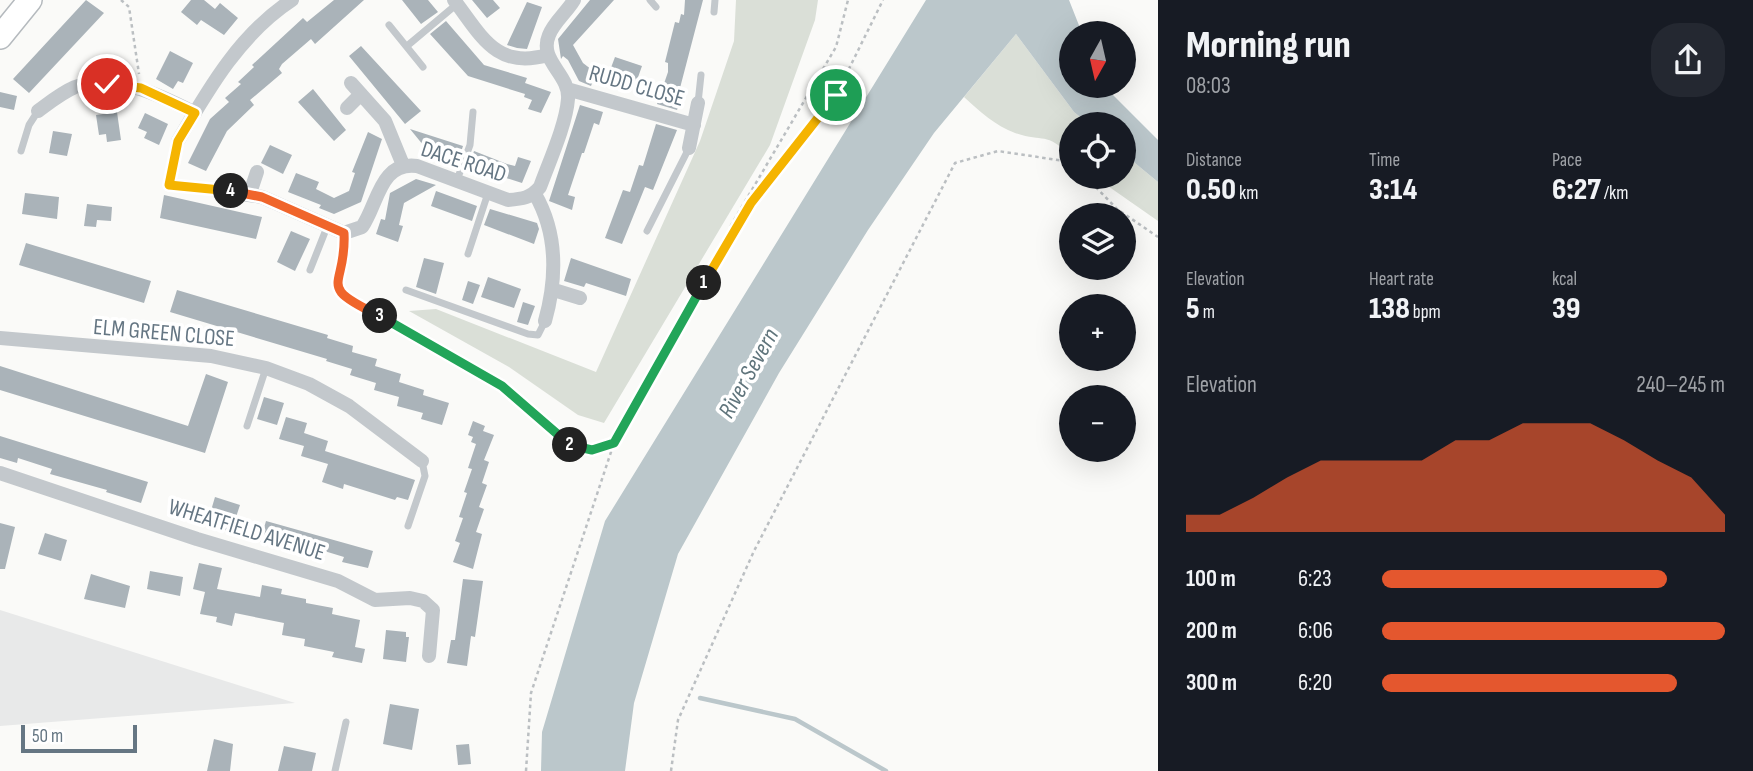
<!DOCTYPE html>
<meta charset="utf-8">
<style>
:root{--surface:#171b24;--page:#242831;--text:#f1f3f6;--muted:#9ea1a6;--accent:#e4572e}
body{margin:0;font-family:"Sofia Sans Condensed",sans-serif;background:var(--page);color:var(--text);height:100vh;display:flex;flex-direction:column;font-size:26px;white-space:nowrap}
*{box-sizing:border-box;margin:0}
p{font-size:23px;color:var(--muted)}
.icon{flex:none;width:38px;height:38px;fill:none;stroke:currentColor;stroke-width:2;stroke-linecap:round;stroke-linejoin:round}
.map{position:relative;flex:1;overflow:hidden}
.panel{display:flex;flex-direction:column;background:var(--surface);width:595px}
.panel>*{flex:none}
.needle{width:46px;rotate:188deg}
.controls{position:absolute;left:1059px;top:21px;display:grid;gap:14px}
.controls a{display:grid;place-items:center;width:77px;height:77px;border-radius:50%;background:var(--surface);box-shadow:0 7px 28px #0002;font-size:35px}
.scale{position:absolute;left:21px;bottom:18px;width:116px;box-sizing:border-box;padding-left:7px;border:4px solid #657683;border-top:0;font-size:19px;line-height:24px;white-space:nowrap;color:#657683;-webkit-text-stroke:5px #fff;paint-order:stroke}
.pin{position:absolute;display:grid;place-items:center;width:60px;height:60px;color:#fff;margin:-30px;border:4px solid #fff;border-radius:50%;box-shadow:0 2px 7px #0007}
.km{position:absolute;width:35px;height:35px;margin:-18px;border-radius:50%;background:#222;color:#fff;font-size:19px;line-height:35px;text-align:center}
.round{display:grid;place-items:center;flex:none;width:74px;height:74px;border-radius:28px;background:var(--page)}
.headline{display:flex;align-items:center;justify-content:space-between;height:119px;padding:0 28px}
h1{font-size:38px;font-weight:800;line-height:52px}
.stats{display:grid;grid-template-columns:repeat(3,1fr);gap:10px;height:119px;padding:7px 28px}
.stats div{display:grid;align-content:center}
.stats b{font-size:30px;font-weight:800}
.stats small{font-size:19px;font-weight:400}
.stats p{font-size:19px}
.chart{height:196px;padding:14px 28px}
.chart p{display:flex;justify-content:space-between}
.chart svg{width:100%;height:126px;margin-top:7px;fill:var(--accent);opacity:.7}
ul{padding:0 28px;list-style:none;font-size:23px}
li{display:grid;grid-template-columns:112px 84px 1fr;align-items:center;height:52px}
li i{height:18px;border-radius:9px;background:var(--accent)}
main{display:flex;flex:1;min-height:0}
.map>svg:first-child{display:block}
.built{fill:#e8e9e9}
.green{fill:#dadfd7}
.water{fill:#bbc7cb}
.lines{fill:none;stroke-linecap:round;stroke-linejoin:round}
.stream{stroke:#bbc7cb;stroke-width:4.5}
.building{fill:#aab3b9}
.primary-casing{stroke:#b5babe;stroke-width:26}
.path{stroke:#bbbfc2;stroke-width:2.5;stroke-dasharray:3.5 3.5;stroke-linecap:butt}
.lane{stroke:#c3c8cc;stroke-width:7}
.street{stroke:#c3c8cc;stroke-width:14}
.primary{stroke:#fff;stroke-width:23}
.split-1-casing{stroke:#fff;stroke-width:14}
.split-2-casing{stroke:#fff;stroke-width:14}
.split-3-casing{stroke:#fff;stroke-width:14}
.split-4-casing{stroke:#fff;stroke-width:14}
.split-5-casing{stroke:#fff;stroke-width:14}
.split-1{stroke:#f5b400;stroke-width:9}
.split-2{stroke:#22a559;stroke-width:9}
.split-3{stroke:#22a559;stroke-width:9}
.split-4{stroke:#f0652b;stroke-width:9}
.split-5{stroke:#f5b400;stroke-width:9}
.labels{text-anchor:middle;stroke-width:7;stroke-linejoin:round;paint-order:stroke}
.street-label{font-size:23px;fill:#657683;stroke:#fff}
.water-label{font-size:24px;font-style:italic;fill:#60757c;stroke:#fff}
</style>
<main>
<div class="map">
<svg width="1158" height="771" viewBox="0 0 1158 771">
<rect width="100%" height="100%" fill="#fafaf8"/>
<path class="built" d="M0,610l295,93 -295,23z"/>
<path class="green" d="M736,0h82l-3,20 -45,125 -166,278 -26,-8 -69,-48 -100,-56 27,-2 160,63 104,-231 34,-100z
M1016,34l58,78 15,12h-18v32c-26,-25 -27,-13 -56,-23 -19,-7 -36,-22 -51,-36z
M1124,154l34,28v39l-63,-44h29z"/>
<path class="water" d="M926,0h143l13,33h-11v53h33l54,54v42l-34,-28v-30h-35l-15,-12 -58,-78 -82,99 -66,97 -89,143 -101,181 -44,149 -9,68h-84l1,-39 63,-211z"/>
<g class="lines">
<path class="stream" d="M700,698l95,21 91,52"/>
</g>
<path class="building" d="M86,0l18,13 -75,80 -16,-14z
M191,0h13l11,9 5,-6 18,15 -14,17 -23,-15 -4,5 -16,-13z
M334,0h30l-49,44 -4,-5 -29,25 -3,5 3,4 -32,27 4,5 -27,26 -21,40 -18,-8 22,-44 19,-17 -4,-4 16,-14 -3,-2 16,-15 -2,-2 51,-47 4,4z
M402,0h26l10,12 -17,12z
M472,0h21l7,8 -13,10z
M590,0h24l-41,45 10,18 13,10 -5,13 -12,-5 -11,-21 -5,-4 -2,3 -3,-20z
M685,0h18l-23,88 5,2 -8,20 -20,-6 11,-32v-9l-3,-1 10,-40 4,1 2,-9 3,1z
M527,2l15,5 -15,42 -10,-1 -10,-3z
M446,21l38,44 43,13 -2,5 26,9 -10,21 -13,-4 4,-9 -8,-3 1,-3 -57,-18 -38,-42z
M361,46l60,65 -16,13 -56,-68z
M170,51l23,12 -10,20 -5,-2 -5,8 -17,-10z
M615,57l27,9 -6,17 -27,-10z
M313,89l33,41 -12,11 -36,-39z
M0,92l17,4 -3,14 -14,-3z
M580,105l23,7 -4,13 -5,-2 -10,30h-2l-14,42 7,2 -3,13 -23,-9z
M117,112l4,28 -14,2 -1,-8 -7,1 -3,-20z
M145,113l23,11 -9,21 -15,-7 3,-6 -9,-4z
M656,124l21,6 -24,60 -8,-3 -23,57 -17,-6 18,-48 7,2 9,-27 4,1z
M410,129l53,17 -5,15 -30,-10z
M53,131l19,3 -5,22 -18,-3z
M368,132l14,7 -21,63 -27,12 -15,-6 2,-3 -33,-13 8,-19 23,9 -3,7 18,9 15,-7 6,-18 -3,-1z
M270,145l22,10 -9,19 -22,-11z
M474,151l33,13 8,2 3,-9 13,4 -9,22 -53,-17z
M416,179l20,6 -32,18 -5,22 4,1 -5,16 -22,-8 5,-15 4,1 5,-27z
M436,191l41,15 -5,15 -41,-15z
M25,193l34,4 -2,22 -35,-5z
M164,195l98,22 -6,22 -96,-21z
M87,204l25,3 -1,14 -14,-1 -1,7 -12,-1z
M490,209l47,14 2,6 -5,15 -50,-19z
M291,231l19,8 -15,32 -18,-9z
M26,243l125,38 -7,22 -125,-38z
M424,258l20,5 -8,31 -20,-7z
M571,258l60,21 -5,17 -40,-13 -2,4 -20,-6z
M488,277l33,12 -7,19 -33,-11z
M468,281l12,4 -7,19 -11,-4z
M177,290l151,45 -1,3 26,8 -1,6 25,7 -2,7 26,8 -2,8 25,8 -1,5 26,8 -7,22 -21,-6 2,-6 -26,-7 2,-9 -25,-7 2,-7 -26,-8 2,-6 -26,-8 1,-2 -157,-47z
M523,302l12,4 -7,19 -11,-3z
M0,366l188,60 18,-52 22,8 -23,71 -205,-63z
M264,397l20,6 -7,22 -20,-6z
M286,417l21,6 -3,10 24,8 -3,10 90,29 -7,20 -11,-3 -2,3 -51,-16 -1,5 -21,-7 6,-18 -27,-8 3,-10 -25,-7z
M473,421l12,5 -2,5 11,4 -10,25 5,2 -7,21 5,2 -8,22 5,2 -8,23 6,2 -9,35 -20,-7 7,-19 -5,-2 8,-23 -4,-1 8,-24 -3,-1 8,-23 -4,-1 8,-24 -5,-2 2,-5 -5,-2z
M0,436l148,46 -7,21 -35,-11 1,-2 -57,-16 2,-5 -34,-11 -1,5 -17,-5z
M215,497l25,8 -9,27 -24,-8z
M266,521l107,30 -5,17 -26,-6 2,-5 -23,-7 -3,9 -58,-17z
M0,523l15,4 -10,42h-5z
M45,533l22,7 -6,21 -23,-7z
M199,563l23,5 -5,21 43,8 2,-12 20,4 -1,5 25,5v4l27,5 -1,6 28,6 -5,27 10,2 -3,14 -30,-6 2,-5 -30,-6 1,-7 -23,-4 2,-12 -49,-10 -3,13 -16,-4 1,-5 -17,-3 5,-22 -12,-3z
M150,571l33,6 -3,19 -33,-7z
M91,574l39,12 -5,22 -41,-9z
M463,579l20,2 -8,56 -4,-1 -4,30 -20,-3 4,-23h4z
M386,630l20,2v5h3l-3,25 -23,-3z
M390,704l29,5 -7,41 -29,-6z
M214,739l19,5 -3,27h-23z
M469,744l2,20 -13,1 -2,-20z
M284,746l32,7 -4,18h-34z"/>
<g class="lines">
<defs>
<path id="primary" d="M0,37l30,-37"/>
</defs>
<use href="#primary" class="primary-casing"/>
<path class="path" d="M121,0l8,7 10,67
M171,176l4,-21
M1086,177l31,32 41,28
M724,246l6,-19 106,-180 12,-47
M345,248l-10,33 3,10 8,8 56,27 100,60 62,57 27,7 23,-7
M526,771l5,-78 83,-250 20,-40 117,-200 85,-108 47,-95
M671,771l7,-51 76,-169 201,-388 43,-12 73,11"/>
<path class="lane" d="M650,0l6,7
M714,12l1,-12
M389,25l34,42
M407,46l50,-42
M698,103l3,-28
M21,151l8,-26 9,-14
M457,180l13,-35 3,-33
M169,185l47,5
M647,231l42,-83
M468,254l20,-61
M310,270l17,-43
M406,290l122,44 10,1 7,-14
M247,426l19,-58
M408,526l17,-50 -3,-15
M335,771l11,-49"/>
<path class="street" d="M454,0c27,35 42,70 93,55
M351,83l34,38 18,44
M567,89l127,36
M347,108l14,-14
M38,111c11,-8 23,-18 37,-24 40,-14 85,8 120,26
M178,141c31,-53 62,-107 114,-141
M689,148l9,-45
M216,190l46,7 82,36 18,-6c16,-23 18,-66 55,-61l91,34c14,-1 23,-2 32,-13 9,-25 26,-62 28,-88 2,-25 -30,-38 -19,-64 5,-13 18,-23 25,-35
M250,193l7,-21
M535,194c23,40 22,84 10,127
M554,290l26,8
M0,338l211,18 55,12 43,16 40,22 73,55
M0,473l197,66 141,42 37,19 35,-2 13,3 10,9 -4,46"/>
<use href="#primary" class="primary"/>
</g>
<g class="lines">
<defs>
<path id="split-1" d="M704,283l47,-80 85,-108"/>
<path id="split-2" d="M570,445l22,5 22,-7 90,-160"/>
<path id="split-3" d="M380,316l122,70 68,59"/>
<path id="split-4" d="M231,191l31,6 82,36c3,56 -31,51 36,83"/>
<path id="split-5" d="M107,84l34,4 54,25 -17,28 -9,44 62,6"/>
</defs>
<use href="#split-1" class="split-1-casing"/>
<use href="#split-2" class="split-2-casing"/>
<use href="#split-3" class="split-3-casing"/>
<use href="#split-4" class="split-4-casing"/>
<use href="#split-5" class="split-5-casing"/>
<use href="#split-1" class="split-1"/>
<use href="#split-2" class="split-2"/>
<use href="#split-3" class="split-3"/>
<use href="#split-4" class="split-4"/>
<use href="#split-5" class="split-5"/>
</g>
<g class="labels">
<g class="street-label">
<text transform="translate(637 85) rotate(16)" y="8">RUDD CLOSE</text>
<text transform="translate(464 161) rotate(18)" y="8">DACE ROAD</text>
<text transform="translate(164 332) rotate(5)" y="8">ELM GREEN CLOSE</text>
<text transform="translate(247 529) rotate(17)" y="8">WHEATFIELD AVENUE</text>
</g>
<g class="water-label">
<text transform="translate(748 373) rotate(-61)" y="8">River Severn</text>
</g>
</g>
</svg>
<div class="controls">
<a><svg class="needle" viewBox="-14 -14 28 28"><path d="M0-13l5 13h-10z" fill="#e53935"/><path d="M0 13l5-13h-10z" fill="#9ea1a6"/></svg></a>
<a><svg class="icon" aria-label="locate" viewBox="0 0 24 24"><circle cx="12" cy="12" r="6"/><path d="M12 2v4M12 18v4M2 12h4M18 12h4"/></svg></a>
<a><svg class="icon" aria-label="layers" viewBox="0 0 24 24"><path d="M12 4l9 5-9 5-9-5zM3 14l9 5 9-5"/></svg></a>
<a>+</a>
<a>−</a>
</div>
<div class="scale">50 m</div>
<div class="pin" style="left:836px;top:95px;background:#1e9e55"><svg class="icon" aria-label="arrive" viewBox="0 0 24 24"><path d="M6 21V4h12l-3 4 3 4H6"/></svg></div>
<div class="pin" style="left:107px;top:84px;background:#d93025"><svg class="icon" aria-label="check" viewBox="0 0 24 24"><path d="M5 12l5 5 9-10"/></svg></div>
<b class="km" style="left:704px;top:283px">1</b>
<b class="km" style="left:570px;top:445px">2</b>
<b class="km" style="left:380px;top:316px">3</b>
<b class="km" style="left:231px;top:191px">4</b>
</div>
<section class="panel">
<div class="headline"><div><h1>Morning run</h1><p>08:03</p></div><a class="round"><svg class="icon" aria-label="share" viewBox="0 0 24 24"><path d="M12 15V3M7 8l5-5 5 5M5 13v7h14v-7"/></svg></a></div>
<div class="stats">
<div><p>Distance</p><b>0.50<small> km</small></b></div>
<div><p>Time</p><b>3:14</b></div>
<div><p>Pace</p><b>6:27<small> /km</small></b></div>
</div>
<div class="stats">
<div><p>Elevation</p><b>5<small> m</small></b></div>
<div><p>Heart rate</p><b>138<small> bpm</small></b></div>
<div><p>kcal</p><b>39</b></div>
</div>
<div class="chart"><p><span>Elevation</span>240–245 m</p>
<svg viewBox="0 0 160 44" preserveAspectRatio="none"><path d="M0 44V38L10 38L20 32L30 25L40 19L50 19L60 19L70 19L80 12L90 12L100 6L110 6L120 6L130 12L140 19L150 25L160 38V44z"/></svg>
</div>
<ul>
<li><b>100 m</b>6:23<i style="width:83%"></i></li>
<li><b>200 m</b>6:06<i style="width:100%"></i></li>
<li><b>300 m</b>6:20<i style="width:86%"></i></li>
</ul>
</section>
</main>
